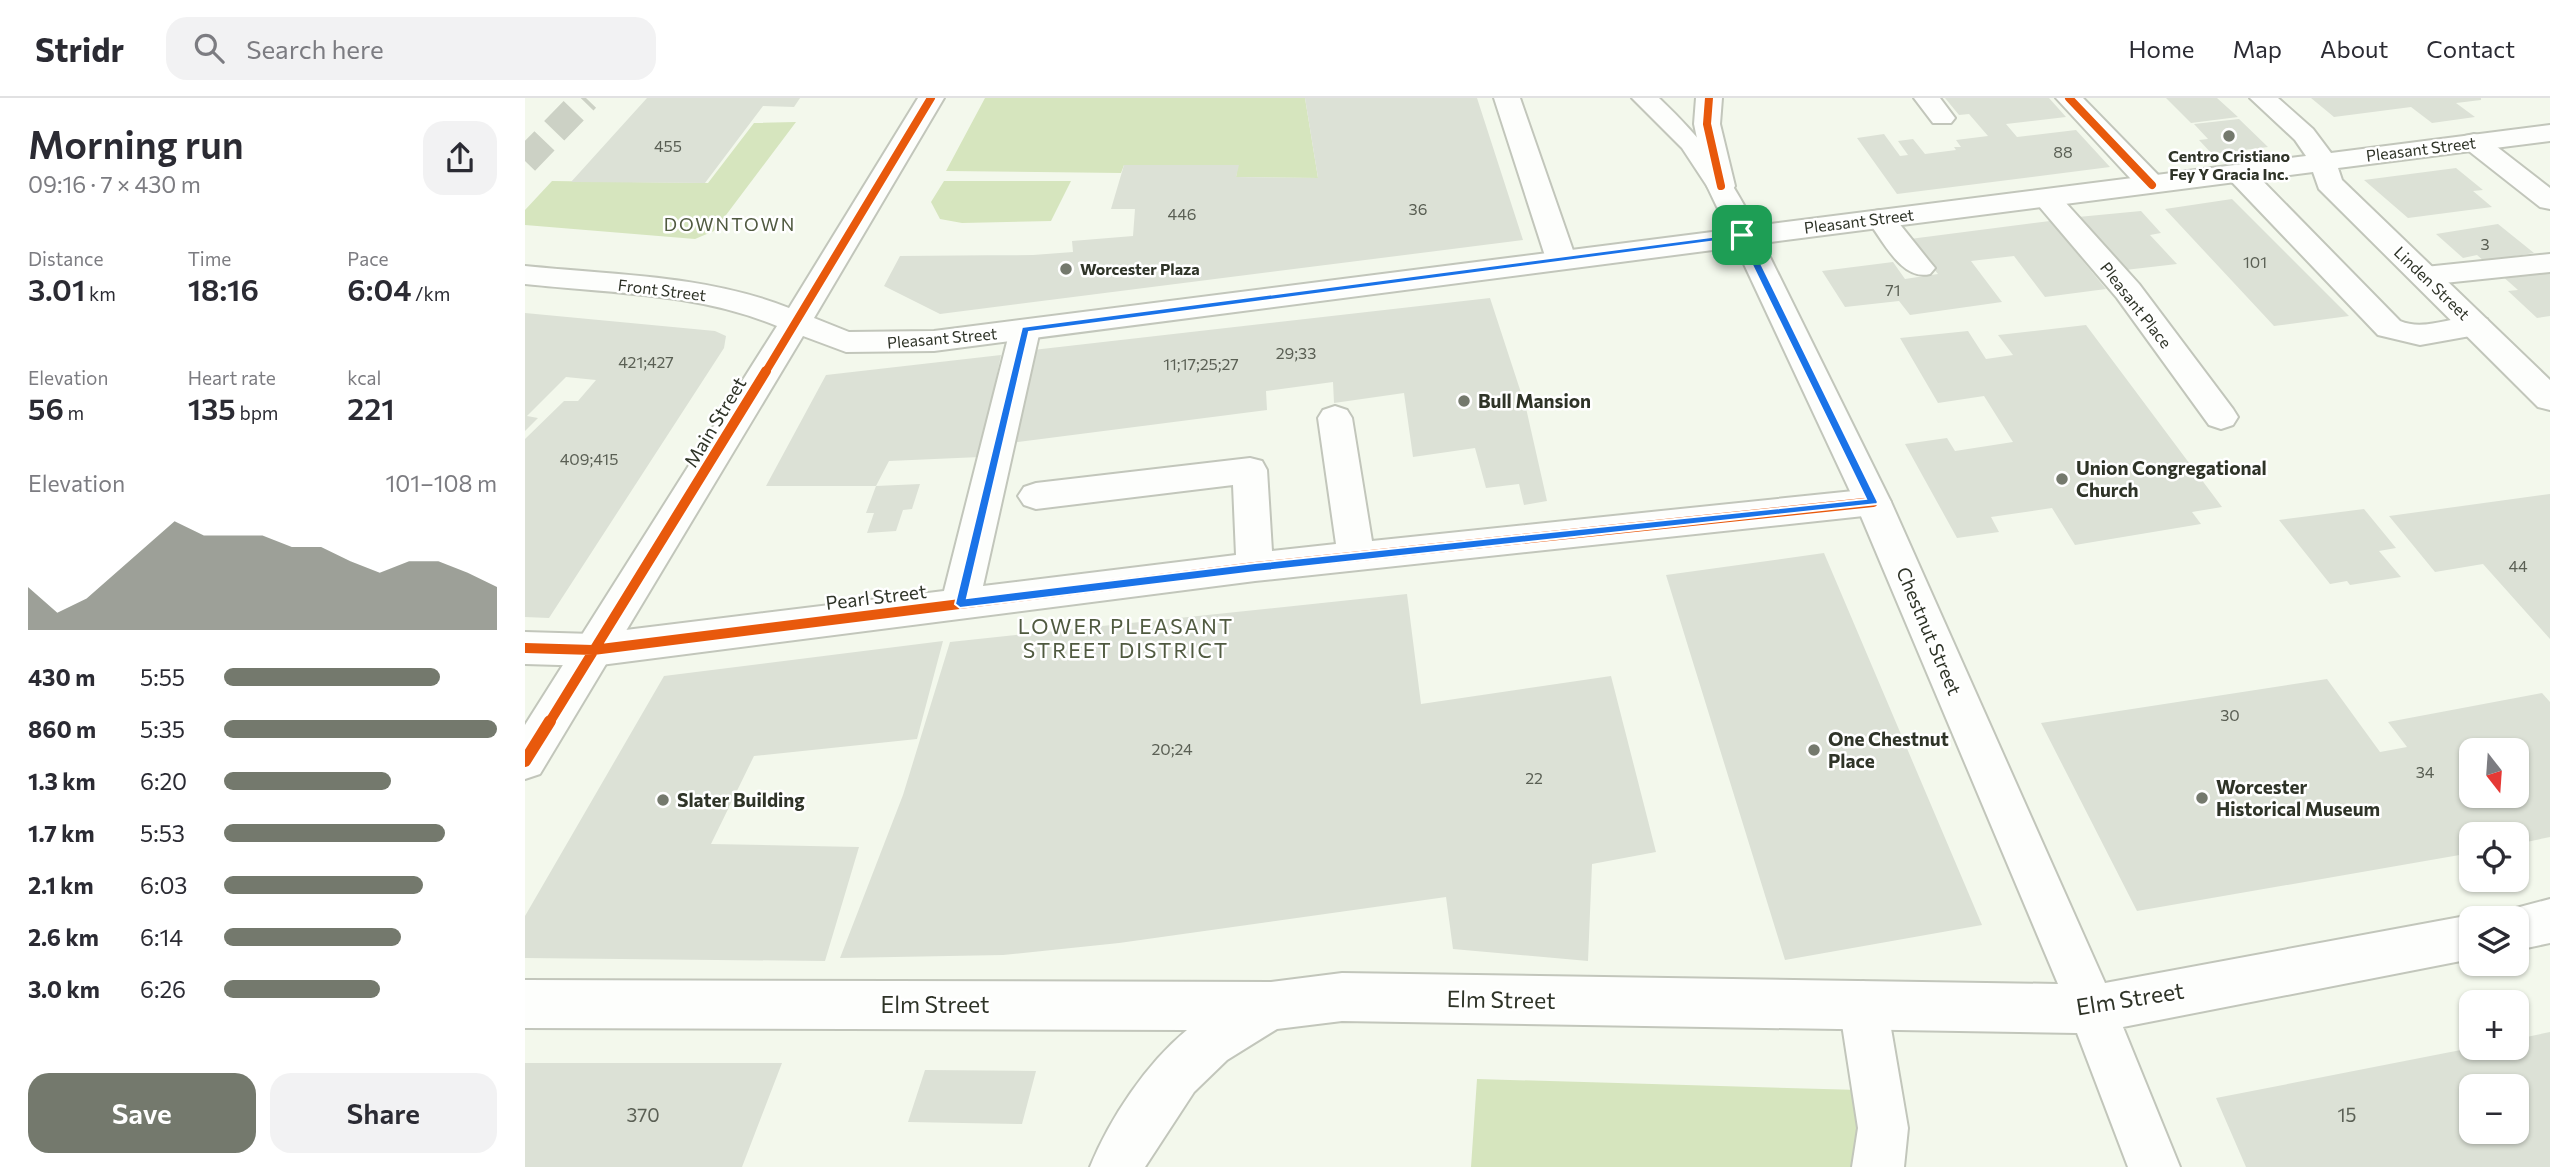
<!DOCTYPE html>
<meta charset="utf-8">
<style>
:root{--surface:#fff;--page:#f2f2f3;--text:#2b2b33;--muted:#7c7c81;--line:#e1e1e2;--accent:#74796d}
body{margin:0;font-family:Commissioner,sans-serif;background:var(--page);color:var(--text);height:100vh;display:flex;flex-direction:column;font-size:26px;white-space:nowrap}
*{box-sizing:border-box;margin:0}
p{font-size:23px;color:var(--muted)}
.icon{flex:none;width:38px;height:38px;fill:none;stroke:currentColor;stroke-width:2;stroke-linecap:round;stroke-linejoin:round}
.map{position:relative;flex:1;overflow:hidden}
.panel{display:flex;flex-direction:column;background:var(--surface);width:525px}
.panel>*{flex:none}
.needle{width:46px;rotate:163deg}
.controls{position:absolute;left:1934px;top:640px;display:grid;gap:14px}
.controls a{display:grid;place-items:center;width:70px;height:70px;border-radius:14px;background:var(--surface);box-shadow:0 2px 5px #0004;font-size:35px}
.pin{position:absolute;display:grid;place-items:center;width:60px;height:60px;color:#fff;margin:-30px;border-radius:14px;box-shadow:0 4px 10px #0006}
.round{display:grid;place-items:center;flex:none;width:74px;height:74px;border-radius:21px;background:var(--page)}
.headline{display:flex;align-items:center;justify-content:space-between;height:119px;padding:0 28px}
h1{font-size:38px;font-weight:600;line-height:52px}
.metrics{display:grid;grid-template-columns:repeat(3,1fr);gap:10px;height:119px;padding:7px 28px}
.metrics div{display:grid;align-content:center}
.metrics b{font-size:30px;font-weight:600}
.metrics small{font-size:19px;font-weight:400}
.metrics p{font-size:19px}
.chart{height:196px;padding:14px 28px}
.chart p{display:flex;justify-content:space-between}
.chart svg{width:100%;height:126px;margin-top:7px;fill:var(--accent);opacity:.7}
.primary-button{display:flex;gap:14px;margin-top:auto;padding:14px 28px}
.primary-button a{flex:1;height:80px;border-radius:21px;background:var(--accent);color:#fff;font-size:28px;font-weight:600;line-height:80px;text-align:center}
.primary-button a+a{background:var(--page);color:var(--text)}
ul{padding:0 28px;list-style:none;font-size:23px}
li{display:grid;grid-template-columns:112px 84px 1fr;align-items:center;height:52px}
li i{height:18px;border-radius:9px;background:var(--accent)}
header{display:flex;align-items:center;gap:42px;box-sizing:border-box;height:98px;padding:0 35px;background:var(--surface);border-bottom:2px solid var(--line)}
header strong{font-size:33px}
nav{display:flex;gap:38px;margin-inline-start:auto;font-size:24px}
.search{width:490px;height:63px;background:var(--page);display:flex;align-items:center;gap:18px;box-sizing:border-box;padding:0 24px;border-radius:21px;color:var(--muted);font-size:26px}
main{display:flex;flex:1;min-height:0}
.map>svg:first-child{display:block}
.green{fill:#d6e5be}
.building{fill:#dce1d6;fill-rule:evenodd}
.lines{fill:none;stroke-linecap:round;stroke-linejoin:round}
.minor-tunnel{stroke:#ccd1c5;stroke-width:28;stroke-dasharray:28 14;stroke-linecap:butt}
.minor-casing{stroke:#c2c6bb;stroke-width:4}
.major-casing{stroke:#c2c6bb;stroke-width:4}
.minor{fill:#fdfefc;fill-rule:evenodd}
.major{fill:#fdfefc;fill-rule:evenodd}
.cycleway-far2-casing{stroke:#fff;stroke-width:11}
.cycleway-far1-casing{stroke:#fff;stroke-width:14}
.cycleway-casing{stroke:#fff;stroke-width:17}
.cycleway-far2{stroke:#e8590c;stroke-width:8}
.cycleway-far1{stroke:#e8590c;stroke-width:10}
.cycleway{stroke:#e8590c;stroke-width:12}
.route{fill:#1a73e8;stroke:#fff;stroke-width:2;fill-rule:evenodd}
.poi-dot{fill:#74796d;stroke:#fff;stroke-width:2.5}
.labels{text-anchor:middle;stroke-width:5;stroke-linejoin:round;paint-order:stroke}
.number-label{font-size:16px;fill:#5a5f54}
.far-street-label{font-size:16px;fill:#2f3428;stroke:#fff}
.far-poi-label{font-size:16px;font-weight:bold;fill:#2f3428;stroke:#fff}
.far-neighbourhood-label{font-size:18px;letter-spacing:2px;fill:#505a40;stroke:#fff}
.poi-label{font-size:19px;font-weight:bold;fill:#2f3428;stroke:#fff;text-anchor:start}
.street-label{font-size:19px;fill:#2f3428;stroke:#fff}
.near-number-label{font-size:19px;fill:#5a5f54}
.neighbourhood-label{font-size:21px;letter-spacing:2px;fill:#505a40;stroke:#fff}
.near-street-label{font-size:23px;fill:#2f3428;stroke:#fff}
</style>
<header>
<strong>Stridr</strong>
<div class="search"><svg class="icon" aria-label="search" viewBox="0 0 24 24"><circle cx="10" cy="10" r="6"/><path d="M15 15l6 6"/></svg>Search here</div>
<nav><a>Home</a><a>Map</a><a>About</a><a>Contact</a></nav>
</header>
<main>
<section class="panel">
<div class="headline"><div><h1>Morning run</h1><p>09:16 · 7 × 430 m</p></div><a class="round"><svg class="icon" aria-label="share" viewBox="0 0 24 24"><path d="M12 15V3M7 8l5-5 5 5M5 13v7h14v-7"/></svg></a></div>
<div class="metrics">
<div><p>Distance</p><b>3.01<small> km</small></b></div>
<div><p>Time</p><b>18:16</b></div>
<div><p>Pace</p><b>6:04<small> /km</small></b></div>
</div>
<div class="metrics">
<div><p>Elevation</p><b>56<small> m</small></b></div>
<div><p>Heart rate</p><b>135<small> bpm</small></b></div>
<div><p>kcal</p><b>221</b></div>
</div>
<div class="chart"><p><span>Elevation</span>101–108 m</p>
<svg viewBox="0 0 160 44" preserveAspectRatio="none"><path d="M0 44V29L10 38L20 33L30 24L40 15L50 6L60 11L70 11L80 11L90 15L100 15L110 20L120 24L130 20L140 20L150 24L160 29V44z"/></svg>
</div>
<ul>
<li><b>430 m</b>5:55<i style="width:79%"></i></li>
<li><b>860 m</b>5:35<i style="width:100%"></i></li>
<li><b>1.3 km</b>6:20<i style="width:61%"></i></li>
<li><b>1.7 km</b>5:53<i style="width:81%"></i></li>
<li><b>2.1 km</b>6:03<i style="width:73%"></i></li>
<li><b>2.6 km</b>6:14<i style="width:65%"></i></li>
<li><b>3.0 km</b>6:26<i style="width:57%"></i></li>
</ul>
<div class="primary-button"><a>Save</a><a>Share</a></div>
</section>
<div class="map">
<svg width="2025" height="1069" viewBox="0 0 2025 1069">
<rect width="100%" height="100%" fill="#f3f8ec"/>
<path class="green" d="M460,0h320l13,80 -82,-1 2,-12h-114l-3,8 -175,-2z
M271,24l-82,109 -19,8 -170,-14v-15l27,-29 156,2 46,-60z
M419,83h127l-20,40 -89,2 -22,-4 -9,-17z
M952,981l383,11 12,77h-401z"/>
<path class="building" d="M122,0h153l-6,9 -31,-1 -58,77 -134,-1z
M780,0h172l46,142 -583,74 -56,-28 16,-30 133,-1 40,-3 -1,-11 61,-5 2,-27h-24l13,-44h115l-3,12 82,1z
M1420,0h104l17,19 -60,7 11,13 59,-7 34,37 -213,27 -40,-56 27,-4 16,22 8,-1 -10,-14 15,-2 12,15 31,-4 -2,-3h7l-5,-7 32,-4 -19,-22 -10,1z
M1641,0h51l21,19 -47,6z
M1786,0h170v2l-25,3 19,14 -43,6 -21,-16 -77,10z
M1714,21l29,28 -56,7 -13,-14 9,-1 -14,-15z
M1931,70l27,22 -10,1 19,16 -84,11 -44,-38z
M1707,101l117,117 -75,10 -109,-117z
M1616,113l20,22 -11,2 27,29 -52,6 -47,-53z
M1525,123l56,68 -61,8 -31,-41 -43,5 31,41 -92,13 -11,-14 -54,6 -23,-36 71,-9 12,17 33,-5 -28,-35z
M1973,126l36,29 -50,8 -7,-6 -14,3 -27,-24z
M2025,171v47l-13,2 -29,-27 10,-1 -17,-15z
M965,200l36,110 21,93 -23,4 -5,-21 -33,4 -11,-40 -62,9 -9,-64 -70,10 -1,-21 -67,9 1,19 -257,33 23,-93z
M0,215l190,18 11,5 -2,12 -175,270 -24,-1v-178l39,-38h14l18,-21 -30,-3 -39,39 11,2 -13,13z
M1561,227l136,182 -30,5 9,12 -126,21 -23,-37 -61,9 8,15 -42,6 -52,-94 42,-6 8,13 58,-9 -29,-46 -46,7 -38,-65 68,-7 18,28 27,-4 -15,-20z
M476,257l-21,102 -91,4 -13,25 44,-2 -8,25 -9,1 -7,21 -29,2 7,-20h-8l10,-27h-110l60,-111z
M2025,396v145l-67,-75 -48,8 -46,-56z
M1839,411l32,39 -17,3 22,26 -51,8 -3,-4 -17,3 -51,-64z
M1299,455l158,372 -197,35 -119,-385z
M882,496l14,110 190,-28 45,176 -64,12 -4,97 -135,-12 -7,-52 -327,46 -116,12 -163,3 63,-163 47,-153z
M418,543l-26,98 -163,17 -43,88 148,3 -34,114 -300,-3v-42l139,-240z
M1802,581l53,73 27,-5 -19,-25 154,-29 8,9v135l-33,7v-9h-46v18l-334,58 -96,-188zM1946,653h46v45h-46z
M2025,934v135h-304l-30,-69 255,-50h46v-9zM1946,989h46v45h-46z
M0,965h257l-40,104h-217z
M400,972l111,1 -14,53 -114,-2z"/>
<g class="lines">
<path class="minor-tunnel" d="M0,63l61,-63"/>
<defs>
<path id="minor" d="M969,0h26l56,161 -5,6 -10,3 -10,-3 -5,-6z
M1171,0h26l-2,26 15,62 -4,6h-20l-4,-6 -13,-62z
M1389,0h26l15,20 -4,5h-18z
M1531,0h27l79,81 4,6 -4,6h-20z
M1949,36l9,2 67,52v21l-10,-2 -75,-59 -4,-6 4,-6z
M1715,68l10,2 150,153c28,12 59,-10 87,-2l4,7 -4,7 -67,12 -42,-10 -148,-155 -4,-6 4,-6z
M1521,92l10,2 83,92 94,125 5,8 -5,8 -12,4 -12,-4 -92,-127 -85,-100 4,-6z
M1355,112l10,2 40,50 5,6 -5,6c-27,7 -45,-30 -60,-50l-4,-6 4,-6z
M2025,156v18l-125,13 -10,-3 -5,-6 5,-6 10,-3z
M500,222l11,3 4,7 -57,256 253,-31 -3,-70 -197,24 -12,-4 -6,-9 6,-9 12,-4 214,-25 12,3 5,9 5,81 64,-7 -18,-126 5,-8 12,-4 12,4 5,8 20,123 501,-52 12,4 6,9 -6,9 -12,4 -618,66 -662,85 -68,-2v-32l68,2 351,-43 66,-261 4,-7z
M1338,883l17,7 7,17 21,123 -4,39h-52l6,-39 -19,-123 7,-17z"/>
<path id="major" d="M393,0h26l-130,220 35,14 85,-1 794,-101 -21,-44 -25,-38 -50,-50h27c44,42 69,74 96,128l551,-70 -11,-16 -45,-42h28l35,31 18,24 219,-28v16l-212,27 4,12 208,200v30l-12,-3 -219,-218 -6,-17 -550,71 128,259 214,481 366,-68 10,4h-10v40l-348,68 57,140h-52l-51,-134 -735,-12 -65,8 -50,31 -33,32 -49,75h-55c20,-49 56,-103 97,-137l-662,-2v-48l746,2 71,-9 716,11 -203,-482 -119,-255 -802,104 -88,1 -43,-16 -263,438 -15,5v-54l252,-399c-79,-33 -167,-33 -252,-42v-18c88,9 181,9 264,42z
M2025,801v44l-33,7v-31h-19l3,-7z"/>
</defs>
<use href="#minor" class="minor-casing"/>
<use href="#major" class="major-casing"/>
<use href="#minor" class="minor"/>
<use href="#major" class="major"/>
<defs>
<path id="cycleway-far2" d="M1184,0l-2,26 14,62
M1544,0l83,87
M240,275l166,-275"/>
<path id="cycleway-far1" d="M0,550l68,2 662,-83 618,-65
M24,625l217,-352"/>
<path id="cycleway" d="M0,663l25,-40"/>
</defs>
<use href="#cycleway-far2" class="cycleway-far2-casing"/>
<use href="#cycleway-far1" class="cycleway-far1-casing"/>
<use href="#cycleway" class="cycleway-casing"/>
<use href="#cycleway-far2" class="cycleway-far2"/>
<use href="#cycleway-far1" class="cycleway-far1"/>
<use href="#cycleway" class="cycleway"/>
</g>
<path class="route" d="M1217,135l5,2 131,267 -1,2 -622,68 -295,36 -5,-4 67,-277zM1214,140l127,261 -611,64 -288,35 62,-266z"/>
<g class="poi-dot">
<circle cx="1704" cy="38" r="7"/>
<circle cx="541" cy="171" r="7"/>
<circle cx="939" cy="303" r="7"/>
<circle cx="1537" cy="381" r="7"/>
<circle cx="1289" cy="652" r="7"/>
<circle cx="1677" cy="700" r="7"/>
<circle cx="138" cy="702" r="7"/>
</g>
<g class="labels">
<g class="number-label">
<text x="143" y="54">455</text>
<text x="1538" y="60">88</text>
<text x="893" y="117">36</text>
<text x="657" y="122">446</text>
<text x="1960" y="152">3</text>
<text x="1730" y="170">101</text>
<text x="1368" y="198">71</text>
<text x="771" y="261">29;33</text>
<text x="121" y="270">421;427</text>
<text x="676" y="272">11;17;25;27</text>
<text x="64" y="367">409;415</text>
<text x="1993" y="474">44</text>
<text x="1705" y="623">30</text>
<text x="647" y="657">20;24</text>
<text x="1900" y="680">34</text>
<text x="1009" y="686">22</text>
</g>
<g class="far-street-label">
<text transform="translate(1896 51) rotate(-7)" y="6">Pleasant Street</text>
<text transform="translate(1334 123) rotate(-7)" y="6">Pleasant Street</text>
<text transform="translate(1907 185) rotate(44)" y="6">Linden Street</text>
<text transform="translate(137 192) rotate(7)" y="6">Front Street</text>
<text transform="translate(1611 207) rotate(52)" y="6">Pleasant Place</text>
<text transform="translate(417 240) rotate(-5)" y="6">Pleasant Street</text>
</g>
<g class="far-poi-label">
<text x="1704" y="64">Centro Cristiano<tspan x="1704" dy="18">Fey Y Gracia Inc.</tspan></text>
<text x="555" y="177" text-anchor="start">Worcester Plaza</text>
</g>
<g class="far-neighbourhood-label">
<text x="205" y="133">DOWNTOWN</text>
</g>
<g class="poi-label">
<text x="953" y="310">Bull Mansion</text>
<text x="1551" y="377">Union Congregational<tspan x="1551" dy="22">Church</tspan></text>
<text x="1303" y="648">One Chestnut<tspan x="1303" dy="22">Place</tspan></text>
<text x="1691" y="696">Worcester<tspan x="1691" dy="22">Historical Museum</tspan></text>
<text x="152" y="709">Slater Building</text>
</g>
<g class="street-label">
<text transform="translate(190 324) rotate(-59)" y="7">Main Street</text>
<text transform="translate(351 499) rotate(-7)" y="7">Pearl Street</text>
<text transform="translate(1404 533) rotate(67)" y="7">Chestnut Street</text>
</g>
<g class="near-number-label">
<text x="118" y="1024">370</text>
<text x="1822" y="1024">15</text>
</g>
<g class="neighbourhood-label">
<text x="601" y="536">LOWER PLEASANT<tspan x="601" dy="24">STREET DISTRICT</tspan></text>
</g>
<g class="near-street-label">
<text transform="translate(1605 901) rotate(-9)" y="8">Elm Street</text>
<text transform="translate(976 902) rotate(1)" y="8">Elm Street</text>
<text x="410" y="915">Elm Street</text>
</g>
</g>
</svg>
<div class="controls">
<a><svg class="needle" viewBox="-14 -14 28 28"><path d="M0-13l5 13h-10z" fill="#e53935"/><path d="M0 13l5-13h-10z" fill="#7c7c81"/></svg></a>
<a><svg class="icon" aria-label="locate" viewBox="0 0 24 24"><circle cx="12" cy="12" r="6"/><path d="M12 2v4M12 18v4M2 12h4M18 12h4"/></svg></a>
<a><svg class="icon" aria-label="layers" viewBox="0 0 24 24"><path d="M12 4l9 5-9 5-9-5zM3 14l9 5 9-5"/></svg></a>
<a>+</a>
<a>−</a>
</div>
<div class="pin" style="left:1217px;top:137px;background:#1e9e55"><svg class="icon" aria-label="arrive" viewBox="0 0 24 24"><path d="M6 21V4h12l-3 4 3 4H6"/></svg></div>
</div>
</main>
